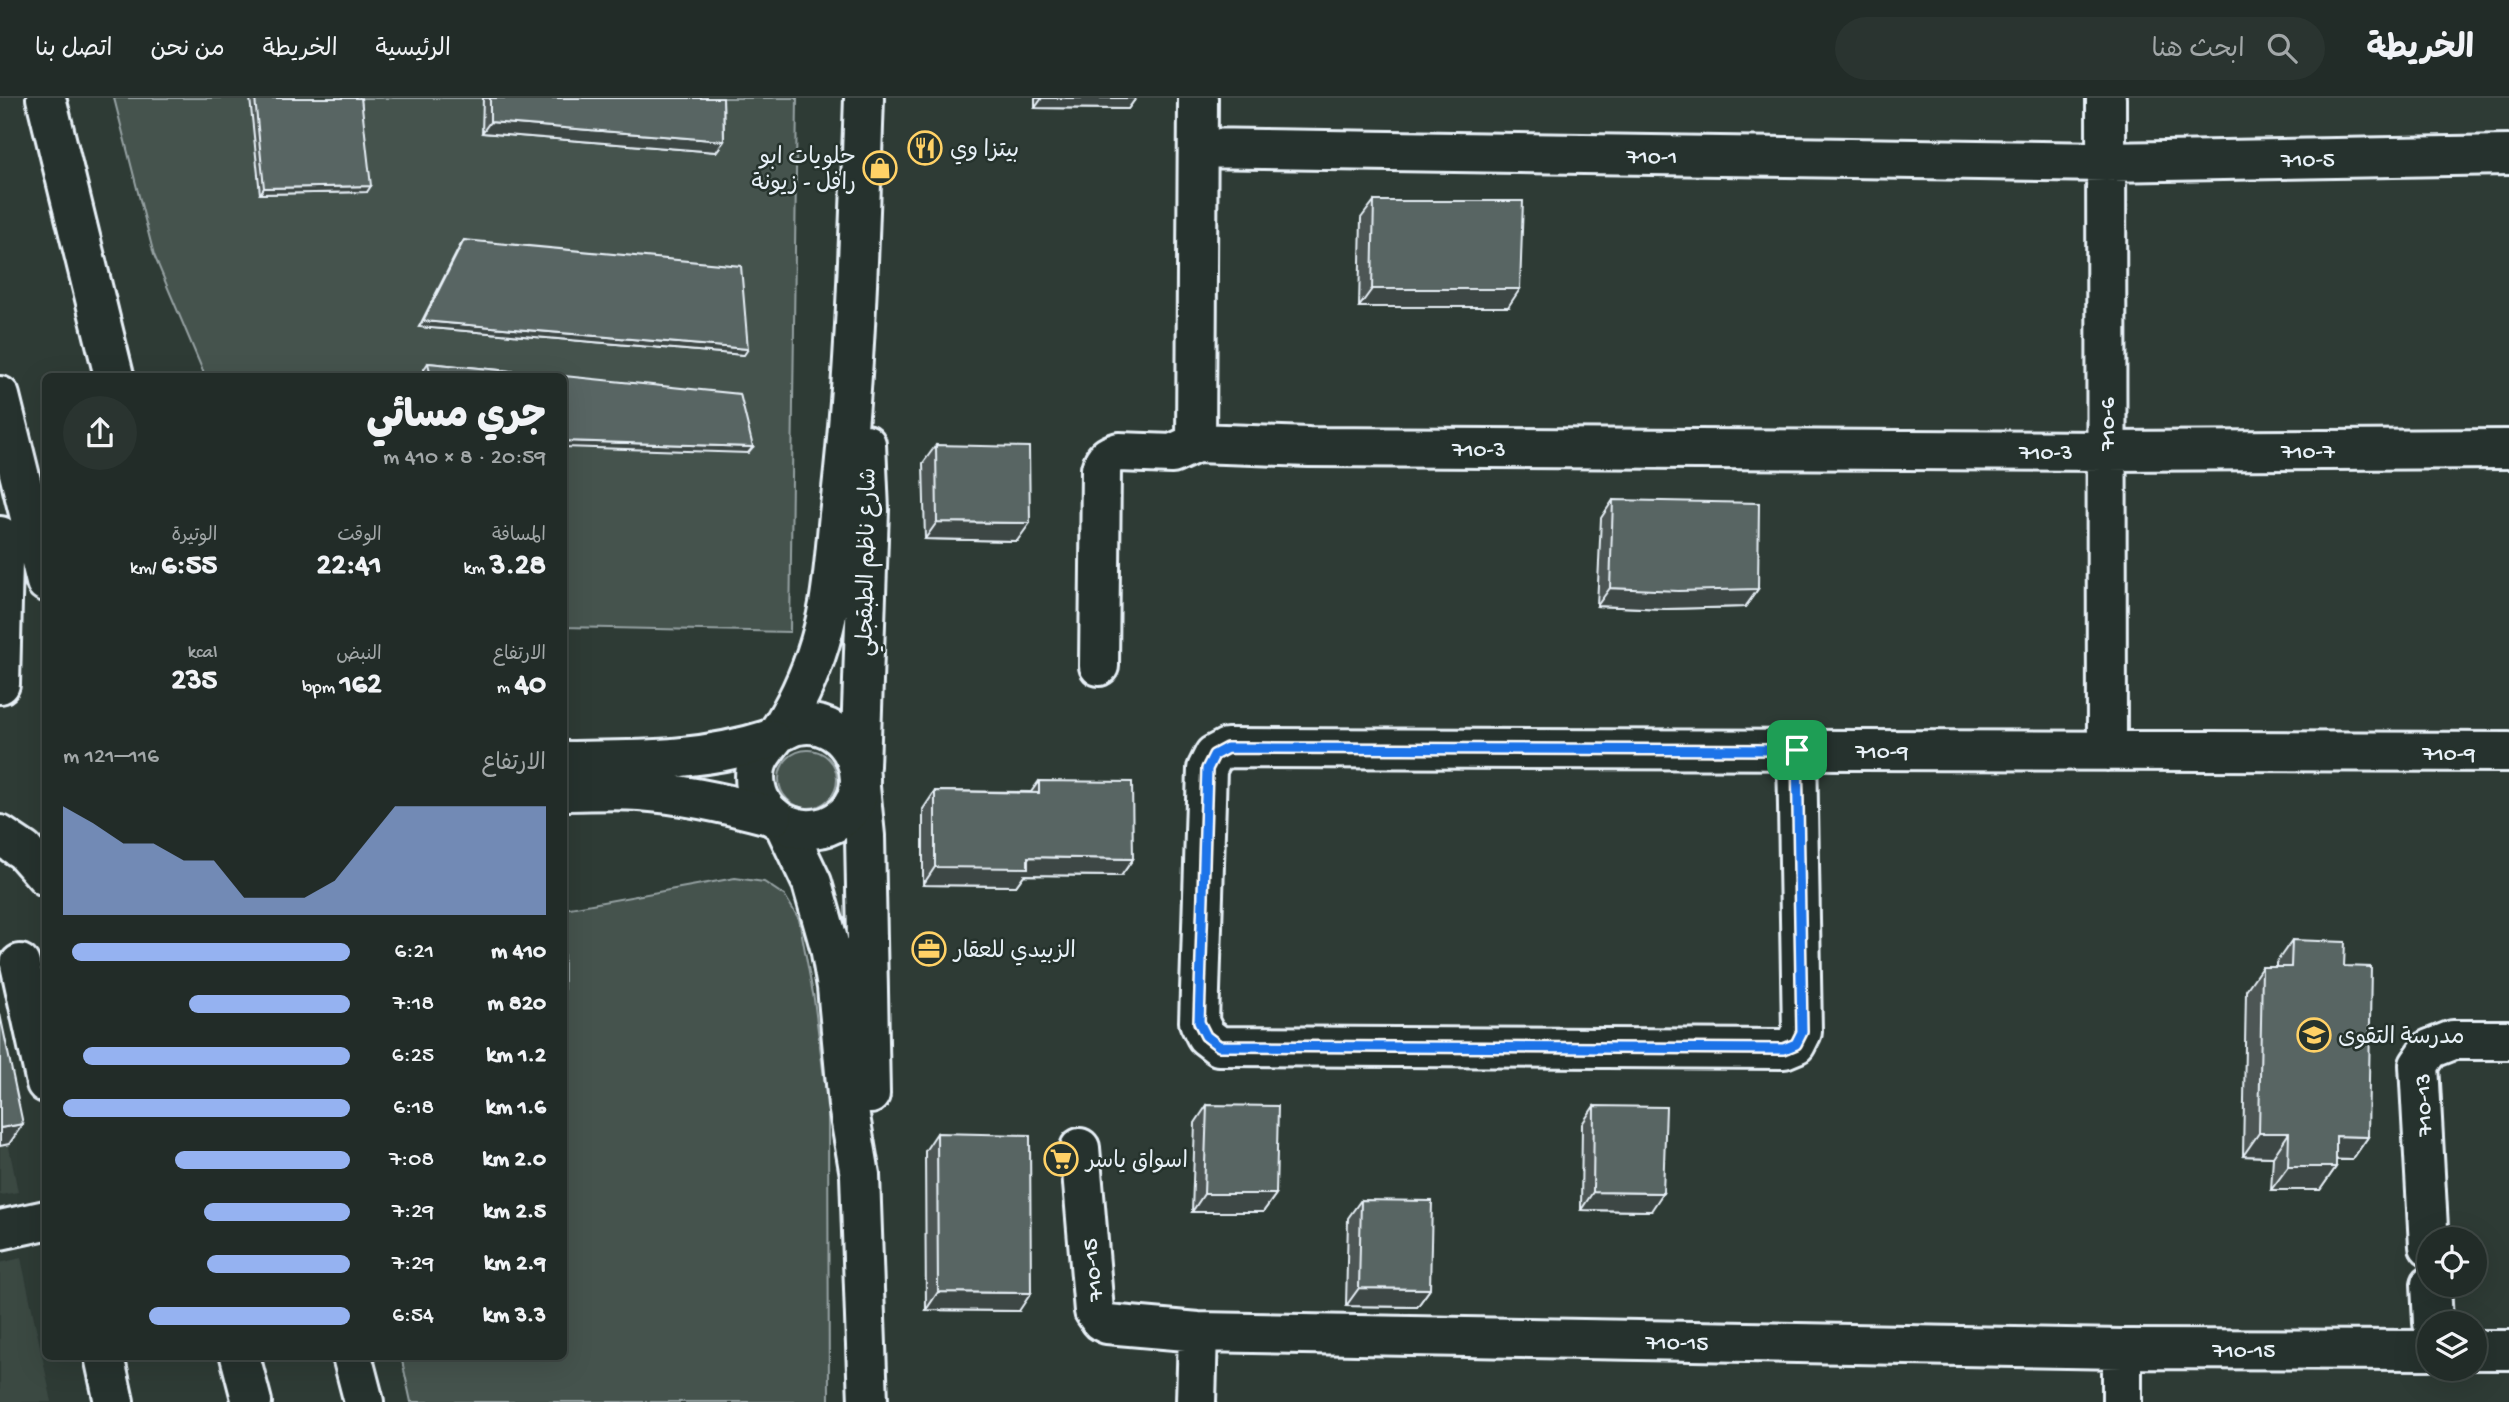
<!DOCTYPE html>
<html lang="ar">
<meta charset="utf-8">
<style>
:root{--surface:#222c28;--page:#2a3430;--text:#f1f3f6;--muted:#a2a7a8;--line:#3f4845;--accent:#95b2f1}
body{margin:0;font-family:"Gochi Hand","Playpen Sans Arabic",sans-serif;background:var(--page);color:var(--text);direction:rtl;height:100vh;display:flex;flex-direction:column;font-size:26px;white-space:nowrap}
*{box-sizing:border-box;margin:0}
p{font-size:23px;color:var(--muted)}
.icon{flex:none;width:38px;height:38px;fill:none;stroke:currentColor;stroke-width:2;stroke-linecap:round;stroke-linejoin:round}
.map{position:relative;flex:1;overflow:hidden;direction:ltr}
.drawer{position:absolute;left:42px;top:275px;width:525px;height:987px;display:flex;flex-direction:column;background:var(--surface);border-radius:10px;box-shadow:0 7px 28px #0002,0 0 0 2px var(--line);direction:rtl}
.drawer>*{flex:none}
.buttons{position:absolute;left:2417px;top:1129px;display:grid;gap:14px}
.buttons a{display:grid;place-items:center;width:70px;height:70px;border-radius:50%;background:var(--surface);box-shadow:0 7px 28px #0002,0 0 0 2px var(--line);font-size:35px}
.pin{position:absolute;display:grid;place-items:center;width:60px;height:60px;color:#fff;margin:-30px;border-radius:14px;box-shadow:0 4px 10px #0006}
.round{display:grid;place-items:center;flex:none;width:74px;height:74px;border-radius:37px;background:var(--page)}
.head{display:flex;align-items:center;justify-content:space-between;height:119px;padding:0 21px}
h1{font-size:38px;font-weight:800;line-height:52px}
.metrics{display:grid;grid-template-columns:repeat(3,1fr);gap:10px;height:119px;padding:7px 21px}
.metrics div{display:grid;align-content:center}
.metrics b{font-size:30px;font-weight:800}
.metrics small{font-size:19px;font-weight:400}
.metrics p{font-size:19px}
.chart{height:196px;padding:14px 21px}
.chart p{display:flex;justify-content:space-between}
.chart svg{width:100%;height:126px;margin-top:7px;fill:var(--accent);opacity:.7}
ul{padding:0 21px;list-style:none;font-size:23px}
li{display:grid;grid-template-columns:112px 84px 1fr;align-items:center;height:52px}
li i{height:18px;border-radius:9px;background:var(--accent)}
header{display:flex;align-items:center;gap:42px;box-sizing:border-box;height:98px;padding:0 35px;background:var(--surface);border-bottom:2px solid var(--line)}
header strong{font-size:33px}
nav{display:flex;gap:38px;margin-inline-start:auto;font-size:24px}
.search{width:490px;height:63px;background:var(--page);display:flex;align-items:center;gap:18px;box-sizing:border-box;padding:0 24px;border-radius:38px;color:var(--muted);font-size:26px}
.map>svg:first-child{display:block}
.built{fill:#3b4843}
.green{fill:#45524e;stroke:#96a2a3;stroke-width:2}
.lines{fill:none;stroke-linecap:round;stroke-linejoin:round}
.minor-casing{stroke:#e8f1f8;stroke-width:44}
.major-casing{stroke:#e8f1f8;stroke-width:44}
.highway-casing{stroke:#e8f1f8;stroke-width:44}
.minor{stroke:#26332d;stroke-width:38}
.major{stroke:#26332d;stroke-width:38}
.highway{stroke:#26332d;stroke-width:38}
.wall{fill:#4d5755;stroke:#e8f1f8;stroke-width:2}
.shaded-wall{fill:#3e4745;stroke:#e8f1f8;stroke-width:2}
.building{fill:#596563;stroke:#e8f1f8;stroke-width:2}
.route-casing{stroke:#fff;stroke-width:14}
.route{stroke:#1a73e8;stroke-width:9}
.labels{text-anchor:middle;stroke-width:5;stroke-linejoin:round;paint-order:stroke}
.poi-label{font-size:23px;fill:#e8f1f8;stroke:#26332d;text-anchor:start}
.street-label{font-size:23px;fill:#e8f1f8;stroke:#26332d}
</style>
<header>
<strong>الخريطة</strong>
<div class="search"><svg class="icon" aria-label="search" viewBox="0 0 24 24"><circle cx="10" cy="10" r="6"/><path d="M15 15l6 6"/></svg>ابحث هنا</div>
<nav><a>الرئيسية</a><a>الخريطة</a><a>من نحن</a><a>اتصل بنا</a></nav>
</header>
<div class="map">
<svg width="2509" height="1304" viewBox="0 0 2509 1304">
<rect width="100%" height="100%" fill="#2e3b35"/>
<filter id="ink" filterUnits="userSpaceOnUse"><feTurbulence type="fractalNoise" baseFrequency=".0143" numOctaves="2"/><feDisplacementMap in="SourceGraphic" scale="14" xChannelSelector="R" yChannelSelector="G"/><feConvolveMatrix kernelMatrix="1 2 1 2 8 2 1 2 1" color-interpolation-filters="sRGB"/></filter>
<g filter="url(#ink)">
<path class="built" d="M0,1004l18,90 -18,3z
M21,1160l31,144h-52v-139z"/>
<path class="green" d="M114,0h683l-7,534 -226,-5v-251h-359l-51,-121z
M779 681a29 29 0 1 1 58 0a29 29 0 1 1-58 0Z
M735,780l29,4 21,14 14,23 15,80 14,110 1,293h-418l-10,-46h163v-447z"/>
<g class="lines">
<defs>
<path id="minor" d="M1198,0l-2,345 113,4 797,4 403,-2
M2106,0l1,653
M1198,50l908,14 403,-7
M1099,568l2,-197c3,-11 7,-14 18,-17l53,2 24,-11
M1797,652l5,282 -6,12 -12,5 -565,-3 -13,-10 -7,-14 8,-253 7,-14 13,-7 1282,4
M860,689l5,49 5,258
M784,726l28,59 18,64 7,40 11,118 12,70 8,227
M20,866l26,119
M1080,1050l14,163 7,10 6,3 91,8 924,17 307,1
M0,1132l46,-10
M2429,1148l-10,-181 11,-16 23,-9h56
M2431,1186l2,39
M2474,1252h35
M104,1258l10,46
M1196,1304l2,-70
M2122,1304v-53"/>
<path id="major" d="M778,635c6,-2 13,-7 20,-8 52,-10 86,63 41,95 -31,21 -76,4 -83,-33 -5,-28 10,-37 23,-56 6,-8 11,-18 16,-27 16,-31 28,-66 34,-100 5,-29 7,-60 10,-89 17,-139 20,-278 25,-417
M860,668l9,-256 -3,-66"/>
<path id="highway" d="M46,0l68,278
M0,298l46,186
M0,438l3,24 -3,124
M564,663c73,-1 136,1 207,-22
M564,693c25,0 51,-2 76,0 45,3 89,13 133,25
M0,737l24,16 22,25
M240,1258l12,46
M352,1258l12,46"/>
</defs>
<use href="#minor" class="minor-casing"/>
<use href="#major" class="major-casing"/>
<use href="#highway" class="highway-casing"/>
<use href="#minor" class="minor"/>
<use href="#major" class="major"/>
<use href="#highway" class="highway"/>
</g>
<path class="wall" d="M250,0h111l6,94 -107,2z
M483,0h240l1,43 -8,11 -234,-19z
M1035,0h101l-8,11 -93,-1z
M1374,103l134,106h-149l2,-89z
M464,142l280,115 -325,-28 41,-81z
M428,265l134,13h-137l-1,-7z
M936,347l81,96 -92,-2 -2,-76z
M1613,402l145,89 -13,18 -79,2 -69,-3 4,-88z
M1039,683l94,78 -12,17 -97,-1 -8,11 -93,-1v-76l12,-18 96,1z
M2292,842l52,26 24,171 -16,23h-16v7l-16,23h-49l2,-33 -30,-1 3,-166 16,-23h14v-4z
M1207,1007l69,89 -13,18h-71l3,-89z
M1594,1008l57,105 -70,-1 1,-86z
M937,1035l82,178 -93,-1 -1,-159z
M1361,1102l69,89 -13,18 -71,-1 2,-88z"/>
<path class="shaded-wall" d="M1042,0h94l-8,11 -93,-1z
M490,24l234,19 -8,11 -234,-19z
M371,88l-4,6 -107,2 4,-6z
M1372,191h148l-12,18h-149z
M423,223l325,28 -4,6 -325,-28z
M564,343l189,6 -5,6 -184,-6z
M937,424l93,1 -13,18 -92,-2z
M1610,490l148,1 -13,18 -79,2 -69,-3z
M1028,759l105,2 -12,17 -97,-1 -8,11 -93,-1 12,-18z
M23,1026l-14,20 -9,2v-18z
M2259,1035h30l-16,24 -30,-1z
M2336,1038l32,1 -16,23 -32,-1z
M2288,1069h48l-16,23h-49z
M1593,1094l70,1 -12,18 -70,-1z
M1204,1096h72l-13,18h-71z
M1359,1190l71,1 -13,18 -71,-1z
M938,1194l93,1 -12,18 -93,-1z"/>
<path class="building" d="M255,0h106l10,88 -107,2z
M490,0h233l1,43 -234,-19z
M1374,103h149l-3,88h-148z
M464,142l277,26 7,83 -325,-28z
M428,265l134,13h-131z
M564,278l176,18 13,53 -189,-6z
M936,347l93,2 1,76 -93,-1z
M1613,402l146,3 -1,86 -80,2 -68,-3z
M1039,683l93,1 1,77 -105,-2v11l-93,-1v-76l104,2z
M2292,842l53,2 -1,24 27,1 -3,170 -32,-1v31h-48l1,-34h-30l3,-166h29z
M0,916l23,110 -23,4z
M1207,1007l71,1 -2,88h-72z
M1594,1008l72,1 -3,86 -70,-1z
M937,1035l93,2 1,158 -93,-1z
M1361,1102l71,1 -2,88 -71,-1z"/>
</g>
<g class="lines" filter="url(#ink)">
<defs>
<path id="route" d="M1227,650l570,2 5,282 -6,12 -12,5 -565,-3 -13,-10 -7,-14 8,-253 7,-14z"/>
</defs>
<use href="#route" class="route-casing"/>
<use href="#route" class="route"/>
</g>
<defs>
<symbol id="restaurant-ring" viewBox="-11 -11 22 22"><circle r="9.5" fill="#26332d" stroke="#ffd166" stroke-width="1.5"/><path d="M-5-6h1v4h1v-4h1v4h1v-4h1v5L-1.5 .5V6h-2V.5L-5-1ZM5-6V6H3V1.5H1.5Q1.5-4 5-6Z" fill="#ffd166"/></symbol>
<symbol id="shop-ring" viewBox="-11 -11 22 22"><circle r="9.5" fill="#26332d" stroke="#ffd166" stroke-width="1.5"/><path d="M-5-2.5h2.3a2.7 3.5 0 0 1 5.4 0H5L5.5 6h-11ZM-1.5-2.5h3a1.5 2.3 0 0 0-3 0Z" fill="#ffd166"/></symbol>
<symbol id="office-ring" viewBox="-11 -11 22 22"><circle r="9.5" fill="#26332d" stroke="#ffd166" stroke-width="1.5"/><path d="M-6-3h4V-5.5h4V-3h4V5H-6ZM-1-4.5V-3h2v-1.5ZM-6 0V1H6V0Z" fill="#ffd166"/></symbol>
<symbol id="school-ring" viewBox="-11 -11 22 22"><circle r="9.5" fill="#26332d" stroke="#ffd166" stroke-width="1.5"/><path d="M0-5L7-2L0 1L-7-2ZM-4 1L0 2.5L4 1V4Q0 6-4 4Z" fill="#ffd166"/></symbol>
<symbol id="supermarket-ring" viewBox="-11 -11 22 22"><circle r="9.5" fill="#26332d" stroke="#ffd166" stroke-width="1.5"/><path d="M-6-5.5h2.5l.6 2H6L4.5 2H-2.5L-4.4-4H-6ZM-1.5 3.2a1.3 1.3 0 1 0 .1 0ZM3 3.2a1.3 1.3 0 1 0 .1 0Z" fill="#ffd166"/></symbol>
</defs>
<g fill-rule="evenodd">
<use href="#restaurant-ring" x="906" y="31" width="38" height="38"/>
<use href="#shop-ring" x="861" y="51" width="38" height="38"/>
<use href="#office-ring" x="910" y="832" width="38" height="38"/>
<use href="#school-ring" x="2295" y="918" width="38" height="38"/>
<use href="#supermarket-ring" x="1042" y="1042" width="38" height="38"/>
</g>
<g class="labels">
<g class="poi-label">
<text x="950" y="58">بيتزا وي</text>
<text x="856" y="65" text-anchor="end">حلويات ابو<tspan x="856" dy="26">رافل - زيونة</tspan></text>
<text x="954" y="859">الزبيدي للعقار</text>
<text x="2338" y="945">مدرسة التقوى</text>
<text x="1086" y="1069">اسواق ياسر</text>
</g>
<g class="street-label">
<text transform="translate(1652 57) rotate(1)" y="8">710-1</text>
<text transform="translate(2308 60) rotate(-1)" y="8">710-5</text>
<text transform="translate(2106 326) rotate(-90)" y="8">710-6</text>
<text x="1479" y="358">710-3</text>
<text x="2308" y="360">710-7</text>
<text x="2046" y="361">710-3</text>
<text transform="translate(865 464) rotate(-89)" y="8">شارع ناظم الطبقجلي</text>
<text x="1882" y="660">710-9</text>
<text x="2449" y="662">710-9</text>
<text transform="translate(2422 1007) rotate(-92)" y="8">710-13</text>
<text transform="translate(1091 1172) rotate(-96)" y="8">710-15</text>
<text transform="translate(1677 1243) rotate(1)" y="8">710-15</text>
<text x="2244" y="1259">710-15</text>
</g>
</g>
</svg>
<div class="buttons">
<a><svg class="icon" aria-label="locate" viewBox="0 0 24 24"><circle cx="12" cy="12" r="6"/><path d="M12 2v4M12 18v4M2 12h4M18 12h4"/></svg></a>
<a><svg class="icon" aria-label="layers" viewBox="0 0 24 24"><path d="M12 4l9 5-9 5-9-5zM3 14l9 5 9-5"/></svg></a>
</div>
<div class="pin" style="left:1797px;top:652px;background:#1e9e55"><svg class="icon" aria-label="arrive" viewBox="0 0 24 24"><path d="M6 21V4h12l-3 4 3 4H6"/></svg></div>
<section class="drawer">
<div class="head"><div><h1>جري مسائي</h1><p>20:59 · 8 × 410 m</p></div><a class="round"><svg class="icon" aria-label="share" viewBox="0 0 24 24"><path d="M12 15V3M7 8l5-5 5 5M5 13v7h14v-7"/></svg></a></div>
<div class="metrics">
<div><p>المسافة</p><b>3.28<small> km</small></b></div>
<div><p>الوقت</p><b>22:41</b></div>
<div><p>الوتيرة</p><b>6:55<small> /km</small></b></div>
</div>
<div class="metrics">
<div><p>الارتفاع</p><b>40<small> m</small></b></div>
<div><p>النبض</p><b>162<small> bpm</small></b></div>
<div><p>kcal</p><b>235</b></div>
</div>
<div class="chart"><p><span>الارتفاع</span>116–121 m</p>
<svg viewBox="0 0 160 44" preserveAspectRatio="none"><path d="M0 44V6L10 12L20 19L30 19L40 25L50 25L60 38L70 38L80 38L90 32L100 19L110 6L120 6L130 6L140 6L150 6L160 6V44z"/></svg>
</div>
<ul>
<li><b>410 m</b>6:21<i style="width:97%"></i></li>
<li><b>820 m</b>7:18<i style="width:56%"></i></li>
<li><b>1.2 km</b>6:25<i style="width:93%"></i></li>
<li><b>1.6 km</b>6:18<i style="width:100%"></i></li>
<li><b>2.0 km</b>7:08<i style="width:61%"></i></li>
<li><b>2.5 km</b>7:29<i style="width:51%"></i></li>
<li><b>2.9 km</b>7:29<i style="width:50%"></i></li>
<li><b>3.3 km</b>6:54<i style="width:70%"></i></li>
</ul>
</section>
</div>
